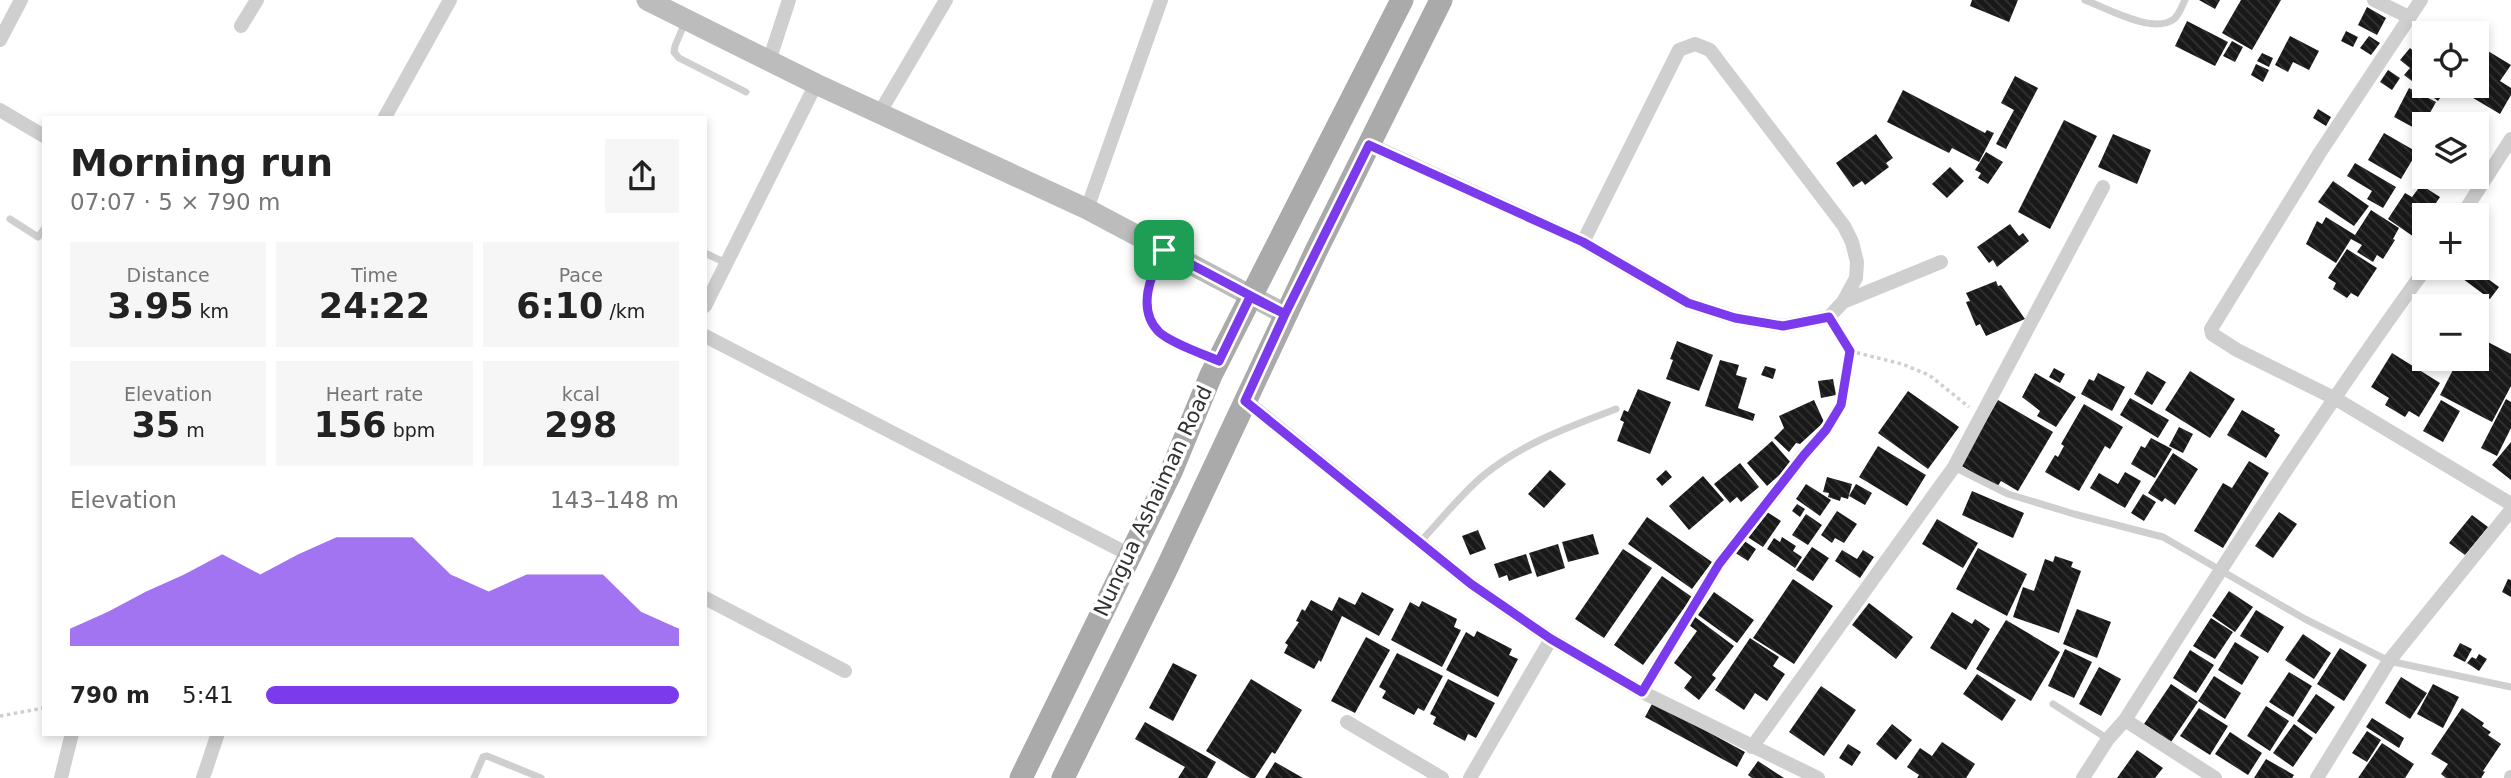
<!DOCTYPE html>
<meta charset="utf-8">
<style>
:root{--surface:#fff;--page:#f6f6f6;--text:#222;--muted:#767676;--accent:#7c3aed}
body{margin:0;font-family:"DejaVu Sans",sans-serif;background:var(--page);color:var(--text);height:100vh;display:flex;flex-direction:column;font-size:26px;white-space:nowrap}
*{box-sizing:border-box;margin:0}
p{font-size:23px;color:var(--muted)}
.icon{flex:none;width:38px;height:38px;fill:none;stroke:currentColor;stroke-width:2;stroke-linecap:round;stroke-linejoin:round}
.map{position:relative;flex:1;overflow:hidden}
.sheet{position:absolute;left:42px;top:116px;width:665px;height:620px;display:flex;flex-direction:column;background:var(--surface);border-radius:0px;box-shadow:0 4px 10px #0003}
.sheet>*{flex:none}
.fabs{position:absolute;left:2412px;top:21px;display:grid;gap:14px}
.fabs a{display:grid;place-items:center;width:77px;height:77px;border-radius:0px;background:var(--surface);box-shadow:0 4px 10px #0003;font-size:35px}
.pin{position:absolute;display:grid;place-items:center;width:60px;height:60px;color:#fff;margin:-30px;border-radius:14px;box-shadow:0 4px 10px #0006}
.round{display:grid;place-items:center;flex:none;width:74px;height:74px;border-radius:0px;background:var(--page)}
.overview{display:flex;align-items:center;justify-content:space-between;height:119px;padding:0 28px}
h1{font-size:38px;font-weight:600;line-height:52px}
.stats{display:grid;grid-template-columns:repeat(3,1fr);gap:10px;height:119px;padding:7px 28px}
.stats div{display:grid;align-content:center;border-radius:0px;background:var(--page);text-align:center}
.stats b{font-size:35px;font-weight:600}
.stats small{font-size:19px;font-weight:400}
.stats p{font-size:19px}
.chart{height:196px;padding:14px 28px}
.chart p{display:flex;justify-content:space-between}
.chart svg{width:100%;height:126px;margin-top:7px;fill:var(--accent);opacity:.7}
ul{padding:0 28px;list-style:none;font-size:23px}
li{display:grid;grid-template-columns:112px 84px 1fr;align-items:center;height:52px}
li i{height:18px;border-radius:9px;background:var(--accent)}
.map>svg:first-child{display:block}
.building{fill:url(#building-back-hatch)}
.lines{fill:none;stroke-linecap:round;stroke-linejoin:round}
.path{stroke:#cfcfcf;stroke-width:3.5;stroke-dasharray:3.5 3.5;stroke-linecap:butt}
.lane{stroke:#cfcfcf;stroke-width:7}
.street{stroke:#cfcfcf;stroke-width:14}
.secondary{stroke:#bcbcbc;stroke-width:21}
.primary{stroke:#aaa;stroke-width:23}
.route-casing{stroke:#fff;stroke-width:14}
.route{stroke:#7c3aed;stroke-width:9}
.labels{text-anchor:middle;stroke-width:7;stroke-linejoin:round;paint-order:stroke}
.street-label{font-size:21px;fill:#323232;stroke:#fff}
</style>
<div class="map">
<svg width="2511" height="778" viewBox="0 0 2511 778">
<defs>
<pattern id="building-back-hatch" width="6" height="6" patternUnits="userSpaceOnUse" patternTransform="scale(1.75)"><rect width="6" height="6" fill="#191919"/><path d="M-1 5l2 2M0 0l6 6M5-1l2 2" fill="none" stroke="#323232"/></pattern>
</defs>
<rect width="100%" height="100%" fill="#fff"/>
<path class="building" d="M1972,0h46l-9,22 -39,-16z
M2199,0h21l-5,9z
M2241,0h40l-29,50 -30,-17z
M2367,7l19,11 -9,17 -19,-10z
M2187,21l41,21 -13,24 -40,-20z
M2424,21l18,12h-18v7l-10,-6z
M2346,31l12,6 -5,10 -12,-6z
M2290,36l29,15 -10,19 -16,-8 -5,10 -13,-7z
M2369,36l11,7 -9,12 -11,-7z
M2232,41l11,6 -8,15 -12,-6z
M2424,43v43h25l-11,15 -34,-26 6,-7 -10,-8 10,-12 6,5z
M2478,45l33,20 -11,16 11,7v7l-11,19 -47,-28h23v-38z
M2262,53l11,5 -4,9 -12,-6z
M2256,64l13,6 -6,12 -12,-7z
M2388,70l12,8 -8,12 -12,-8z
M2015,76l23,12 -32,61 -10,-5 18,-34 -13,-7z
M2409,88l27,14 -16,29 -26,-14z
M1903,90l82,43 2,-3 7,3 -15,29 -27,-14 -3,5 -62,-31z
M2318,109l13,8 -5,9 -13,-8z
M2064,120l33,16 -47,93 -32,-17z
M2384,133l33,19 -16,27 -33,-19z
M1876,134l17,24 -7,5 3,4 -24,18 -3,-4 -9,6 -17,-24z
M2113,134l38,16 -14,34 -39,-17z
M1986,152l17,10 -15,22 -10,-6 3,-5 -6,-3z
M2355,163l41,24 -13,21 -16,-9 5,-8 -25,-15z
M1950,167l14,14 -17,17 -15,-14z
M2333,181l36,25 -15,20 -36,-24z
M2421,185l19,12 -12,18h-4v7l-10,15 -26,-18 17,-26 7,4z
M2371,210l28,18 -6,11 2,1 -12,19 -6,-4 -4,7 -16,-10 5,-7 -11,-6 -15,24 -30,-19 11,-23 5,3 4,-7 29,18z
M2010,224l9,12 4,-3 6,8 -32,26 -4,-7 -4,3 -12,-16z
M2347,249l30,19 -19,29 -7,-4 -4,5 -14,-9 3,-6 -8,-5z
M2466,268h7l26,19 -9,12 -31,-23z
M1996,281l2,5 3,-1 24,34 -39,17 -6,-12 -4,2 -10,-24 4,-1 -4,-8z
M2442,298l12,8h-18z
M2476,322l10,6 -10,14z
M2480,338l31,16v32l-19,36 -52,-27 16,-31 8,4 5,-9h7v-13z
M1677,341l36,14 -14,36 -33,-12 7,-19 -3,-1z
M2392,353l48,30 -21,34 -10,-6 -4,6 -20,-12 4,-7 -18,-11z
M1720,360l19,5 -3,10 11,3 -9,30 17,6 -2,7 -48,-15z
M1765,366l11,3 -3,10 -12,-4z
M2054,368l11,6 -5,9 -11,-6z
M2147,371l19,11 -14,23 -18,-11z
M2190,371l45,28 -25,39 -45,-28z
M2035,373l41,24 -20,30 -19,-11 3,-5 -18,-14z
M2098,373l27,14 -13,24 -31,-17 8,-15 5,2z
M1833,379l3,16 -15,3 -3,-17z
M1638,389l33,13 -21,52 -33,-13 7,-19 -4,-2 4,-10 4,2z
M1908,391l51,36 -31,42 -50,-36z
M2130,398l39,22 -11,18 -38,-23z
M2506,399l5,3v26l-14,28 -16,-8z
M1814,400l10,22 -24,22 -4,-1 -7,9 -15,-14 10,-10 -5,-12z
M1998,400l55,32 -35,59 -17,-10 -4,6 -37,-22z
M2441,400l19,11 -17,31 -20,-11z
M2084,404l39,23 -13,22 -5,-3 -26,45 -34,-19 10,-17 3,2 6,-11 -3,-2z
M2242,410l33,19 -1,2 6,4 -14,23 -39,-23z
M2179,427l14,7 -10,19 -14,-7z
M2151,438l21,11 -17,29 -24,-14 10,-18 4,2z
M1772,441l20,23 -25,22 -20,-23z
M2511,442v38l-19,-15z
M1878,446l48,29 -19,31 -48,-29z
M2173,453l25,16 -23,36 -10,-7 -3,4 -14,-9z
M2249,461l20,12 -46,75 -29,-17 29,-48 9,5z
M1740,463l19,24 -18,15 -4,-5 -7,6 -16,-19z
M1550,470l16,14 -22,24 -16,-14z
M1666,470l6,7 -10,9 -6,-7z
M2125,472l16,9 -16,27 -35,-20 9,-15 19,11z
M1703,476l21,24 -35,30 -20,-24z
M1827,477l25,7 -4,15 -7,-2 -1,4 -12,-4 1,-4 -6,-1z
M1806,484l25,16 -11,16 -24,-17z
M1856,484l16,9 -7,12 -16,-9z
M1972,491l52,22 -11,25 -51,-23z
M2143,494l13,8 -12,19 -13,-8z
M1797,504l8,5 -5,8 -8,-6z
M1837,511l20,13 -13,19 -9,-5 -3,5 -11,-8z
M1767,512l14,9 -18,26 -17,-11z
M2279,512l18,12 -24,34 -18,-12z
M1806,514l16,11 -14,20 -16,-10z
M2472,515l16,12 -23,28 -16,-12z
M1647,517l65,45 -20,27 -64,-45z
M1937,519l41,24 -15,25 -41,-24z
M1478,530l8,19 -16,6 -8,-19z
M1593,534l6,20 -31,8 -6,-20z
M1782,537l14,9 -3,5 9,6 -7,11 -28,-19 7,-11 6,4z
M1743,540l13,9 -8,12 -14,-9z
M1558,544l7,24 -28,9 -8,-24z
M1812,547l17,11 -16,23 -17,-11z
M1978,548l49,26 -20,42 -51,-27z
M1623,549l29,19 -48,70 -29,-19z
M1842,550l15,9 6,-9 11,7 -14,21 -25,-17z
M1526,554l6,19 -23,8 -2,-6 -8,3 -5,-14z
M2055,556l18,6 -2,5 10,4 -22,62 -46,-16 10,-30 11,4 11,-32 8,3z
M1662,576l30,21 -49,68 -29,-20z
M1793,579l40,27 -39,58 -41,-26z
M2508,579l3,1v17l-9,-5z
M2229,591l24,16 -18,25 -23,-16z
M1362,592l32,17 -15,27 -37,-20 -21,46 -2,-2 -5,9 -30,-16 4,-8 -3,-2 14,-21 -3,-1 6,-12 3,2 6,-11 21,11 7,-14 16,8z
M1714,592l40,28 -17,23 -39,-28z
M1422,601l35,18 -3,8 7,3 -19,37 -51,-27 19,-38 9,5z
M1869,603l44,34 -17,22 -44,-34z
M2077,609l34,13 -14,36 -34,-14z
M2256,610l28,17 -16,26 -28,-17z
M1952,612l20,12 3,-5 15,10 -24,41 -36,-22z
M1695,617l39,29 -22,29 4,3 -17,22 -15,-12 8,-11 -18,-14 23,-32 -8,-6z
M2211,618l22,14 -18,27 -22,-13z
M2006,620l54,32 -29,49 -55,-32z
M1477,631l35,18 -3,6 9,4 -20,38 -52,-27 20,-38 8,5z
M2303,634l28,19 -17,26 -29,-19z
M1366,637l24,13 -35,63 -24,-12z
M1750,638l29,19 -6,9 12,8 -18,27 -12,-8 -11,17 -29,-20z
M2235,642l24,15 -17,28 -24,-15z
M2460,643l12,6 -7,13 -12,-6z
M2340,648l27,17 -23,36 -27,-17z
M2065,649l27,13 -18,36 -26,-12z
M2190,650l24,15 -18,28 -23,-15z
M1397,653l46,23 -19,35 -6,-3 -4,7 -32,-17 4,-7 -7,-4z
M2479,654l8,5 -8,12 -12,-8 5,-6 4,2z
M1173,663l24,12 -24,46 -24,-13z
M2099,667l22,12 -20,37 -22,-12z
M2289,672l23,14 -19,31 -24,-15z
M1977,674l39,26 -14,21 -39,-27z
M2214,676l27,17 -16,26 -27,-18z
M2401,677l26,16 -17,26 -25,-16z
M1251,679l51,31 -27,44 -3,-2 -17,26h-5l-44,-27z
M1448,679l47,24 -19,35 -8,-4 -3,7 -32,-17 3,-7 -6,-3z
M2171,684l27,18 -27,40 -27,-18z
M2433,684l26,13 -16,31 -26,-14z
M1821,686l35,24 -32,46 -35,-24z
M2316,694l19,13 -19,27 -19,-13z
M1653,702l92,50 -8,15 -92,-50z
M2266,706l23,15 -19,30 -23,-15z
M2199,708l29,18 -18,29 -30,-19z
M2462,708l22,15 -2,3 9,6 -3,3 13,9 -18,27 2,1 -4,6h-35l-5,-4 7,-10 -17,-10z
M2372,718l32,20 -5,10 -33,-21z
M1145,722l71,40 -9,16h-29l7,-11 -50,-28z
M1892,724l20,16 -16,20 -20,-16z
M2294,724l19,14 -20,29 -20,-14z
M2367,731l14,9 -14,22 -15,-9z
M2230,732l32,21 -14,22 -33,-21z
M1942,742l33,22 -9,14h-49l2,-3 -12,-8 13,-19 12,8z
M2382,743l32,21 -9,14h-47z
M1848,744l13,8 -9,14 -13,-8z
M2137,750l26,18 -8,10h-38z
M2266,759l28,16 -2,3h-38z
M1758,761l26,17h-32l-4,-3z
M1275,762l28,16h-38z"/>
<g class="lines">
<path class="path" d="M1850,351l52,13 27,11 40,32
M1814,443l27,-38 9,-54 -15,-23
M0,716l44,-8"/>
<path class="lane" d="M2085,0c21,8 69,35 89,19 5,-4 8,-13 11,-19
M686,20l-11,26 -1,6 5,6 67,34
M10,219l28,18 6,-8
M1163,251c-35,69 -9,82 52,108
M705,253l21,10
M1954,467l54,27 66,20 89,23 142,82 84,42 122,26
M1420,542c21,-22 41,-48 64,-67 39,-32 85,-48 132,-66
M2053,704l55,35
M474,778l9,-21 4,-1 54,22"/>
<path class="street" d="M2374,0l35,17
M2421,0l-102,154 -108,175 1,5 25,16 99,49 175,105
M241,26l16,-26
M0,40l21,-40
M769,61l20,-61
M0,110l44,26
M880,112l66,-112
M385,117l65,-117
M1369,144l214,98 105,61 47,15 48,8 46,-9 14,-15 13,-24 1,-16 -5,-20 -8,-16 -134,-176 -15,-6 -16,6 -96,192
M1087,209l74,-209
M2462,215l49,-76
M1843,302l98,-40
M705,306l111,-222
M705,336l425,219
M1246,401l225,183 80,55 91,53 176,86
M705,598l140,73
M1642,692l77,-128 85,-109
M2125,720l90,58
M1347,722l95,56
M1752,747l202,-280 149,-280
M61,778l11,-45
M203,778l15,-45
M1470,778l81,-139
M2083,778l25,-39 17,-19c97,-153 195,-306 301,-452
M2317,778l72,-117 122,-151
M2511,778v-1"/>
<path class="secondary" d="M647,0l169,84 271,125 198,105"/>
<path class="primary" d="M1021,778l150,-306 40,-97 191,-375
M1063,778l102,-206 151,-321 125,-251"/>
</g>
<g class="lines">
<defs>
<path id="route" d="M1164,250l121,64 -40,87 226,183 80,55 91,53 77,-128 85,-109 22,-25 15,-25 9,-54 -21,-34 -46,9 -48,-8 -47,-15 -105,-61 -214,-97 -84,169 -35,-17 -31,64c-16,-7 -48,-18 -60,-29 -23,-23 -8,-58 5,-82"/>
</defs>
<use href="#route" class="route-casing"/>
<use href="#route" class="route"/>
</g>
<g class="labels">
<g class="street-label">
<text transform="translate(1153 501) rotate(-65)" y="7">Nungua Ashaiman Road</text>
</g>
</g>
</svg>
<div class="fabs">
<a><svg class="icon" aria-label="locate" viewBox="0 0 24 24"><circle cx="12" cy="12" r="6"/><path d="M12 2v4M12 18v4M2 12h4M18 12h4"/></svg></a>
<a><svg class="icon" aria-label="layers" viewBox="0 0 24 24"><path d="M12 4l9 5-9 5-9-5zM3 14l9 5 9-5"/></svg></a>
<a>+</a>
<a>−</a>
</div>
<div class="pin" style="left:1164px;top:250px;background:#1e9e55"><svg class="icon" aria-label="arrive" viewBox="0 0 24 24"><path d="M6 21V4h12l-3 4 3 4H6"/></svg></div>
<section class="sheet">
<div class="overview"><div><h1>Morning run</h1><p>07:07 · 5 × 790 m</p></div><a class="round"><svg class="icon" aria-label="share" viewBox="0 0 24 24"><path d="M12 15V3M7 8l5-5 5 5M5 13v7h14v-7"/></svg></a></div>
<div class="stats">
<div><p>Distance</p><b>3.95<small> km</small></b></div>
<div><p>Time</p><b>24:22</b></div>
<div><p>Pace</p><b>6:10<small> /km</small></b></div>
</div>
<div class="stats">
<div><p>Elevation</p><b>35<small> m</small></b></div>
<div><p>Heart rate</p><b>156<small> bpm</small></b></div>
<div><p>kcal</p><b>298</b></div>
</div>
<div class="chart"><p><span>Elevation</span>143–148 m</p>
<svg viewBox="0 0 160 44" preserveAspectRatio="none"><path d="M0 44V38L10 32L20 25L30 19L40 12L50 19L60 12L70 6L80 6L90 6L100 19L110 25L120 19L130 19L140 19L150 32L160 38V44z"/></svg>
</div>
<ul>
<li><b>790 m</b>5:41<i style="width:100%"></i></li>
</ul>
</section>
</div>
